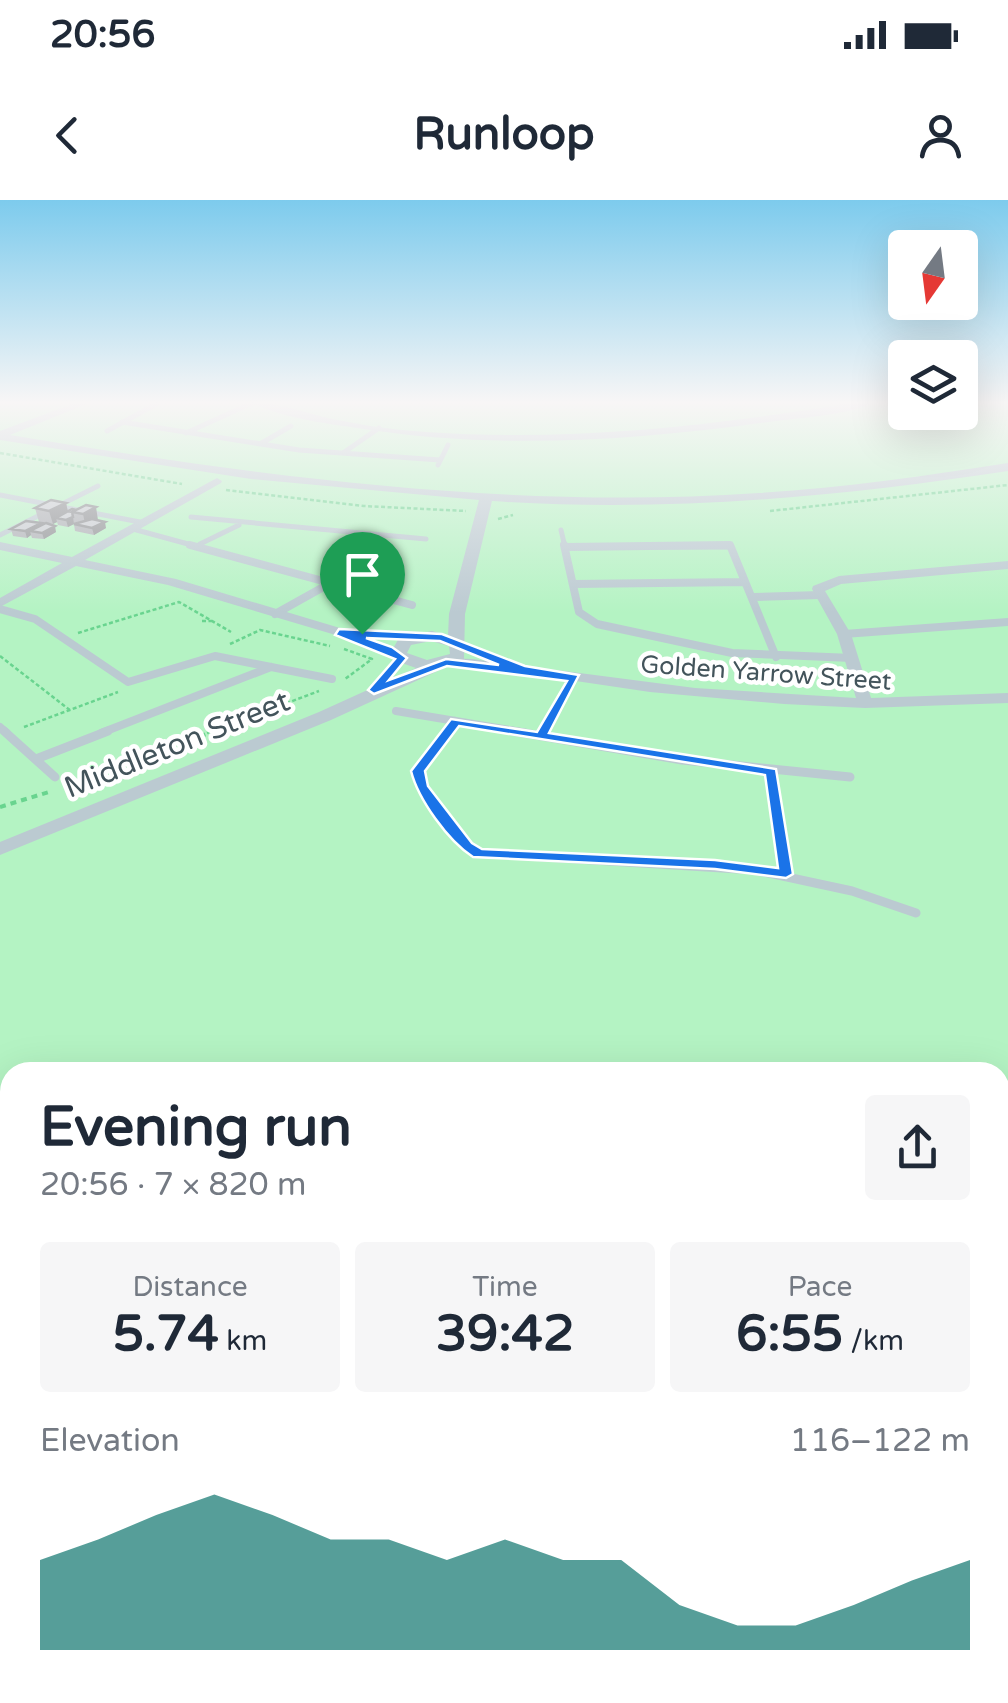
<!DOCTYPE html>
<meta charset="utf-8">
<style>
:root{--surface:#fff;--page:#f6f6f7;--text:#1f2937;--muted:#747a83;--accent:#0f766e}
body{margin:0;font-family:"Varela Round",sans-serif;background:var(--page);color:var(--text);height:100vh;display:flex;flex-direction:column;font-size:38px;white-space:nowrap}
*{box-sizing:border-box;margin:0}
p{font-size:32px;color:var(--muted)}
.icon{flex:none;width:55px;height:55px;fill:none;stroke:currentColor;stroke-width:2;stroke-linecap:round;stroke-linejoin:round}
.map{position:relative;flex:1;overflow:hidden}
.panel{position:absolute;left:0px;top:862px;width:1010px;height:642px;display:flex;flex-direction:column;background:var(--surface);border-radius:30px 30px 0 0;box-shadow:0 10px 40px #0002}
.panel>*{flex:none}
.needle{width:65px;rotate:194deg}
.buttons{position:absolute;left:888px;top:30px;display:grid;gap:20px}
.buttons a{display:grid;place-items:center;width:90px;height:90px;border-radius:10px;background:var(--surface);box-shadow:0 10px 40px #0002;font-size:50px}
.pin{position:absolute;display:grid;place-items:center;width:85px;height:85px;color:#fff;margin:-102px -42px;border-radius:50% 50% 50% 0;rotate:-45deg;box-shadow:0 0 10px #0007}
.pin .icon{rotate:45deg}
.round{display:grid;place-items:center;flex:none;width:105px;height:105px;border-radius:10px;background:var(--page)}
.head{display:flex;align-items:center;justify-content:space-between;height:170px;padding:0 40px}
h1{font-size:55px;font-weight:700;line-height:75px}
.stats{display:grid;grid-template-columns:repeat(3,1fr);gap:15px;height:170px;padding:10px 40px}
.stats div{display:grid;align-content:center;border-radius:10px;background:var(--page);text-align:center}
.stats b{font-size:50px;font-weight:700}
.stats small{font-size:28px;font-weight:400}
.stats p{font-size:28px}
.chart{height:280px;padding:20px 40px}
.chart p{display:flex;justify-content:space-between}
.chart svg{width:100%;height:180px;margin-top:10px;fill:var(--accent);opacity:.7}
.status{display:flex;justify-content:space-between;align-items:center;height:70px;padding:0 50px;background:var(--surface);direction:ltr}
.status svg{height:28px;fill:currentColor}
header{display:flex;justify-content:space-between;align-items:center;height:130px;padding:0 40px;background:var(--surface);font-size:45px;font-weight:700}
.map>svg:first-child{display:block}
.green{fill:#b4f3c3;fill-rule:evenodd}
.lines{fill:none;stroke-linecap:round;stroke-linejoin:round}
.path-far1{stroke:#69d48f;stroke-width:2.5;stroke-dasharray:4 2.5;stroke-linecap:butt}
.path{stroke:#69d48f;stroke-width:4;stroke-dasharray:6 5;stroke-linecap:butt}
.service-far2{stroke:#bbcad1;stroke-width:5}
.service-far1{stroke:#bbcad1;stroke-width:8}
.service{stroke:#bbcad1;stroke-width:9}
.minor{fill:#bbcad1;fill-rule:evenodd}
.tertiary{fill:#bbcad1;fill-rule:evenodd}
.wall{fill:#acb0b5}
.shaded-wall{fill:#8c9093}
.building{fill:#c8cdd2;stroke:#8c9093;stroke-width:2.5}
.route{fill:#1a73e8;stroke:#fff;stroke-width:2.5;fill-rule:evenodd}
.labels{text-anchor:middle;stroke-width:9;stroke-linejoin:round;paint-order:stroke}
.far-street-label{font-size:25px;fill:#43545b;stroke:#fff}
.street-label{font-size:30px;fill:#43545b;stroke:#fff}
</style>
<div class="status"><b>20:56</b><svg viewBox="0 0 49 12"><path d="M0 12V9h3v3zM5 12V6h3v6zM10 12V3h3v9zM15 12V0h3v12zM26 1h20v11H26zM47 4h2v5h-2z"/></svg></div>
<header><svg class="icon" aria-label="back" viewBox="0 0 24 24"><path d="M15 5l-7 7 7 7"/></svg>Runloop<svg class="icon" aria-label="person" viewBox="0 0 24 24"><circle cx="12" cy="8" r="4"/><path d="M4 21q1-7 8-7t8 7"/></svg></header>
<div class="map">
<svg width="1008" height="1503" viewBox="0 0 1008 1503">
<rect width="100%" height="100%" fill="#efecec"/>
<path class="green" d="M0,203h905v9h55v-9h48v1300h-1008zM10,872h990v623h-990z"/>
<g class="lines">
<path class="path-far1" d="M0,253l182,31
M226,290l138,16 102,5
M770,311l238,-26
M498,319l15,-4
M202,421h11
M78,433l101,-31 52,30
M230,444l30,-14 70,16
M344,449l28,10 -27,20
M0,456l71,55
M24,527l94,-35
M207,533l112,-42"/>
<path class="path" d="M66,587l148,-56
M0,607l52,-16"/>
<path class="service-far2" d="M122,222l177,28 141,10
M107,231l51,-28
M186,233l66,-30
M260,244l31,-18
M343,253l36,-25
M438,265l10,-20
M0,295l145,28
M191,317l235,22
M133,329l66,18
M561,330l4,17
M0,335l98,-49
M200,344l39,-19
M377,347l4,-9
M566,347h165"/>
<path class="service-far1" d="M190,345l222,60
M564,345l15,67 18,12 135,29 120,5
M566,347l164,-2 46,112
M573,384l172,-2
M754,397l66,-2
M0,409l35,10 93,63 87,-26 117,23
M275,414l95,-53 8,-16
M844,434l164,-12
M396,511l131,22
M0,527l7,6
M101,533l170,-66
M445,533l10,-12
M542,533l32,-55"/>
<path class="service" d="M4,531l51,46
M447,531l-25,32 -5,15 50,68 11,7 276,17 98,21 64,22
M512,531l170,29 168,17
M541,536l3,-5
M36,559l72,-28
M772,572l14,102"/>
<path class="minor" d="M253,203c26,0 50,9 75,15 32,7 66,12 98,14 144,10 284,-6 426,-29h21c-26,12 -75,15 -105,19 -137,19 -274,28 -411,6 -33,-5 -75,-10 -104,-25z
M217,278l5,3 -1,2 -136,77 91,19 164,49 73,6 5,1v6l-79,-5 -171,-51 -92,-19 -76,41v-9l62,-35 -62,-13v-8l72,15z
M1008,361v8l-167,15 -16,7 26,43 20,64 137,-5v10l-143,5 -81,-4 -134,-12 -128,-19 -76,-7 -7,-4 7,-4 26,1 223,29 161,10 -19,-64 -25,-45 1,-3 26,-10z
M10,1138v24l-10,1v-24z
M10,1418v67l-10,4v-67z"/>
<path class="tertiary" d="M75,203h14l-79,32c246,41 498,75 749,58 84,-5 166,-17 249,-30v8c-171,26 -343,42 -516,30l-27,113 -1,45 -133,61 -331,135v-13l319,-130 97,-44 -17,-6 -9,-8 9,-16 33,-7 16,5 1,-22 30,-114 -228,-21 -251,-39v-9zM431,441l18,5 1,8 -23,6 -20,-7 4,-8z"/>
</g>
<path class="wall" d="M66,303l2,9 4,-3 26,11 8,8 -12,7 -19,-4 -1,-7 -6,3 -10,-2 -1,-3 -4,2 -14,-2 -4,-14z
M41,323l1,2 14,7 -12,7 -12,-1 -1,-3 -4,3 -14,-2 -2,-7z"/>
<path class="shaded-wall" d="M66,303l3,13 -13,2 1,4 -4,2 -4,-13z
M96,307l2,13 -12,8 -3,-14z
M73,317l1,7 -6,3 -2,-7z
M105,322l1,6 -12,7 -2,-7z
M41,323l2,6 -13,2 1,4 -4,3 -2,-7z
M55,326l1,6 -12,7 -2,-6z"/>
<path class="building" d="M51,300l15,3 -17,8 -14,-3z
M86,305l10,2 -13,7 -11,-2z
M72,309l4,1 -4,2 1,5 -7,3 -10,-2z
M92,319l13,3 -13,6 -18,-4z
M26,321l15,2 -16,8 -14,-2z
M46,323l9,3 -13,7 -12,-2z"/>
<linearGradient id="sky" x2="0" y2="1"><stop stop-color="#7dcbed"/><stop offset="0.49" stop-color="#f8f6f6"/><stop offset="1" stop-color="#f8f6f6" stop-opacity="0"/></linearGradient>
<rect width="1008" height="413" fill="url(#sky)"/>
<path class="route" d="M339,429l103,5 83,32 54,9 -30,58 227,36 17,105 -7,4 -71,-9 -242,-12c-25,-16 -55,-58 -62,-86l40,-52 86,13 30,-51 -120,-15 -73,28 -6,-4 27,-31 -60,-24zM366,438l74,3 59,24 -53,-6 -57,21 18,-22 -15,-11zM459,526l306,49 13,93 -63,-8 -233,-11 -10,-6 -44,-57 -3,-15z"/>
<g class="labels">
<g class="far-street-label">
<text transform="translate(766 472) rotate(4)" y="9">Golden Yarrow Street</text>
</g>
<g class="street-label">
<text transform="translate(177 544) rotate(-22)" y="10">Middleton Street</text>
</g>
</g>
</svg>
<div class="buttons">
<a><svg class="needle" viewBox="-14 -14 28 28"><path d="M0-13l5 13h-10z" fill="#e53935"/><path d="M0 13l5-13h-10z" fill="#747a83"/></svg></a>
<a><svg class="icon" aria-label="layers" viewBox="0 0 24 24"><path d="M12 4l9 5-9 5-9-5zM3 14l9 5 9-5"/></svg></a>
</div>
<div class="pin" style="left:362px;top:434px;background:#1e9e55"><svg class="icon" aria-label="arrive" viewBox="0 0 24 24"><path d="M6 21V4h12l-3 4 3 4H6"/></svg></div>
<section class="panel">
<div class="head"><div><h1>Evening run</h1><p>20:56 · 7 × 820 m</p></div><a class="round"><svg class="icon" aria-label="share" viewBox="0 0 24 24"><path d="M12 15V3M7 8l5-5 5 5M5 13v7h14v-7"/></svg></a></div>
<div class="stats">
<div><p>Distance</p><b>5.74<small> km</small></b></div>
<div><p>Time</p><b>39:42</b></div>
<div><p>Pace</p><b>6:55<small> /km</small></b></div>
</div>
<div class="chart"><p><span>Elevation</span>116–122 m</p>
<svg viewBox="0 0 160 44" preserveAspectRatio="none"><path d="M0 44V22L10 17L20 11L30 6L40 11L50 17L60 17L70 22L80 17L90 22L100 22L110 33L120 38L130 38L140 33L150 27L160 22V44z"/></svg>
</div>
</section>
</div>
